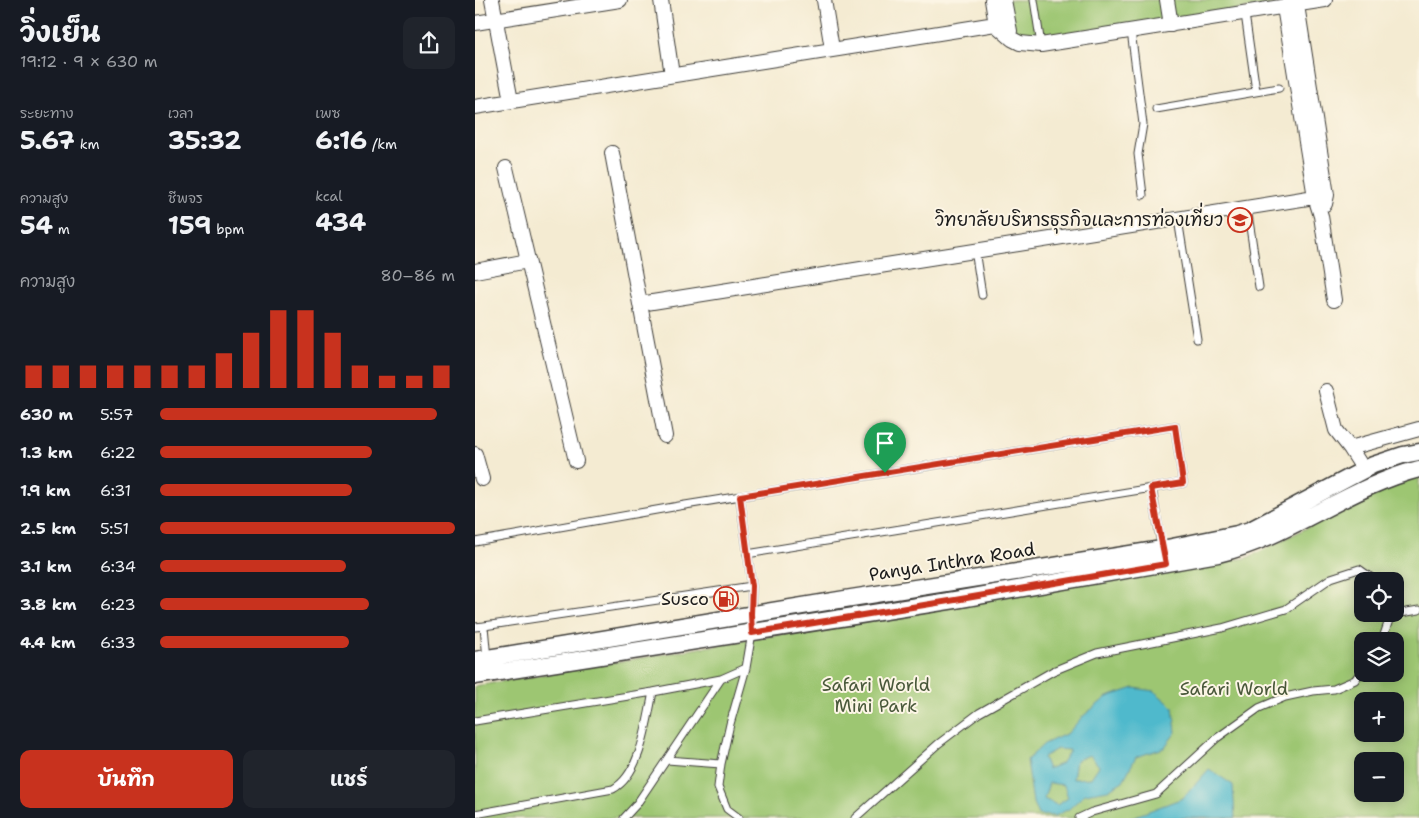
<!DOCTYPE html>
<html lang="th">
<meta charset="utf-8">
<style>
:root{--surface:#171b24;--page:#20242c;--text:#f1f3f6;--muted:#9ea1a6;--accent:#c8321e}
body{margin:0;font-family:"Shantell Sans","Playpen Sans Thai",sans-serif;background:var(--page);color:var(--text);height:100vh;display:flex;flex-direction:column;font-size:19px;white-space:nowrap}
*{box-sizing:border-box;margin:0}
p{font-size:16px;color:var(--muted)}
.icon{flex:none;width:28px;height:28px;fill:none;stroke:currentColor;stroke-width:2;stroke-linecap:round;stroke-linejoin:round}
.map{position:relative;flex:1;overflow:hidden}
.sheet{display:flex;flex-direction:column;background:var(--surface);width:475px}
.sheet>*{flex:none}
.controls{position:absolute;left:879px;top:572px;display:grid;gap:10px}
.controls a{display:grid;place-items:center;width:50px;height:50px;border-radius:10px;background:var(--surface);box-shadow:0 2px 12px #0003;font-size:25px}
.pin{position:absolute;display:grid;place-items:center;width:42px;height:42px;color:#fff;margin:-51px -21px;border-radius:50% 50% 50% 0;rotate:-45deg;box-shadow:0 0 5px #0007}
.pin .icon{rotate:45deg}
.round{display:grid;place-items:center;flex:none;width:52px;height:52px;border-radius:10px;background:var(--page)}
.head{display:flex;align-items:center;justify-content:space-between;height:85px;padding:0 20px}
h1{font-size:28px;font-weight:700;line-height:38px}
.metrics{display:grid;grid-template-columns:repeat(3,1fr);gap:8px;height:85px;padding:5px 20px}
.metrics div{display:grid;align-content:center}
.metrics b{font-size:25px;font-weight:700}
.metrics small{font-size:14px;font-weight:400}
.metrics p{font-size:14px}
.chart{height:140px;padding:10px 20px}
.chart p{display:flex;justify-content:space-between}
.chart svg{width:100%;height:90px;margin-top:5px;stroke:var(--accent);stroke-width:6}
.primary-button{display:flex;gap:10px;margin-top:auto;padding:10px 20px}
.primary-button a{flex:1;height:58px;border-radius:10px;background:var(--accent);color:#fff;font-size:20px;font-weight:700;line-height:58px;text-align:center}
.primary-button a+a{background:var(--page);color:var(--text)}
ul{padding:0 20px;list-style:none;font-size:16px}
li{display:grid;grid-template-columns:80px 60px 1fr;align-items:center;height:38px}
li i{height:12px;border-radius:6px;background:var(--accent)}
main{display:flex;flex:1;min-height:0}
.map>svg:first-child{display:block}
.green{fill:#9dc672;stroke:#5c7147;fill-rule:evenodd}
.water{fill:#4fb9cc;stroke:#366a74;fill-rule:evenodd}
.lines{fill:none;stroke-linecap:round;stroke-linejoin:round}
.service-casing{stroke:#3c3b37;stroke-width:9}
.minor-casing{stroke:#3c3b37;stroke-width:16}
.tertiary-casing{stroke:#3c3b37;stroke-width:19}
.service{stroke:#fff;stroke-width:7}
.minor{stroke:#fff;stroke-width:14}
.tertiary{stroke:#fff;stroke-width:16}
.route-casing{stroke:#fff;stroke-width:10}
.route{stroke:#c8321e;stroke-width:6}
.labels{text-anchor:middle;stroke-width:4;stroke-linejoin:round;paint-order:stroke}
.poi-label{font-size:18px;fill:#1c1c1c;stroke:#fcf5e5;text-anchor:end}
.street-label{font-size:18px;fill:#1c1c1c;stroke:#fcf5e5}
.park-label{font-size:18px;fill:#49583a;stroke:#fcf5e5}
</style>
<main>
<section class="sheet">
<div class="head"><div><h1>วิ่งเย็น</h1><p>19:12 · 9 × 630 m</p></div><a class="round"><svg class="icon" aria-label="share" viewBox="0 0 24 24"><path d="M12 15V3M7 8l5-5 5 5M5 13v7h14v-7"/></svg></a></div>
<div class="metrics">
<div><p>ระยะทาง</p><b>5.67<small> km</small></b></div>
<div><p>เวลา</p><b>35:32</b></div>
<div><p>เพซ</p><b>6:16<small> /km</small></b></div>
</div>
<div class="metrics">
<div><p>ความสูง</p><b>54<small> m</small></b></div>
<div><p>ชีพจร</p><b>159<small> bpm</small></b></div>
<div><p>kcal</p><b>434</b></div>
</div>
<div class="chart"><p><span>ความสูง</span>80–86 m</p>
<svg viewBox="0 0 160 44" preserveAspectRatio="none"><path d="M5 44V33M15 44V33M25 44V33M35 44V33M45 44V33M55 44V33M65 44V33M75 44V27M85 44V17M95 44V6M105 44V6M115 44V17M125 44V33M135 44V38M145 44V38M155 44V33"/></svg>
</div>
<ul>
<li><b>630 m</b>5:57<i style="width:94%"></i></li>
<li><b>1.3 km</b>6:22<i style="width:72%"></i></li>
<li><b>1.9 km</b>6:31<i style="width:65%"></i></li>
<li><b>2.5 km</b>5:51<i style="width:100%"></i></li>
<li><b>3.1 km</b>6:34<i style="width:63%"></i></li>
<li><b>3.8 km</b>6:23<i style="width:71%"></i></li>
<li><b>4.4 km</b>6:33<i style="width:64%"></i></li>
</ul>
<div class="primary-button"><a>บันทึก</a><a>แชร์</a></div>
</section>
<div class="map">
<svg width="944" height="818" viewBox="0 0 944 818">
<rect width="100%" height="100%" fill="#fcf5e5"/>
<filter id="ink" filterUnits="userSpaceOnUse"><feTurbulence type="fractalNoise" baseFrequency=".02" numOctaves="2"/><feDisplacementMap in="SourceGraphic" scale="10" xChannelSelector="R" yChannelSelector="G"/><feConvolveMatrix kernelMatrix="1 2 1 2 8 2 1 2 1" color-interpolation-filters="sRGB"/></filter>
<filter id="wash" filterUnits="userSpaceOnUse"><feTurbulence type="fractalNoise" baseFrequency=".0096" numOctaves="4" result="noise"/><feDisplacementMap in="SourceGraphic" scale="20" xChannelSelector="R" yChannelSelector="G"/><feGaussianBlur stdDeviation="1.12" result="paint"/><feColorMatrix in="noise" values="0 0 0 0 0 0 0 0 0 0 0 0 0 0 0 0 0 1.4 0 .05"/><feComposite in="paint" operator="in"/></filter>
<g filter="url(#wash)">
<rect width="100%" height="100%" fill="#f4ebd2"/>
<path class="green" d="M524,0h300l-262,42 -35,-21z
M944,474v344h-944v-132l697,-118 75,-10 147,-74zM888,581h32v33h-32zM888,641h32v33h-32zM888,701h32v33h-32zM888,761h32v33h-32z"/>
<path class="water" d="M659,688l20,3 19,16 3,25 -12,16 -28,9 -13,24 -15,9 -23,4 -16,15 -14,7 -17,-1 -5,-12 -6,-43 17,-16 24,-11 14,-16 25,-20zM582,749l13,1 -9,14 -13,5 -5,-12zM615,755l9,11 -8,12 -18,1 3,-19zM574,783l15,2 4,13 -11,7 -13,-6z
M734,769l24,16 2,33h-105l53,-20z"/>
</g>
<g filter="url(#ink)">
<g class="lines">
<defs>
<path id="service" d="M559,0l7,45
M770,14l11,77
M656,31l12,93 -5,30 5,41
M681,109l123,-21
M772,207l12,80
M703,219l19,120
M500,250l7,45
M265,497l12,89 -1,29
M0,542l204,-36 496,-80 8,57 -31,5
M272,554l405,-66 10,62
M920,614l24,-4
M9,626l268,-40
M0,627l9,-1 3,33
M907,641l9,-27
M0,721l178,-29 68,-13
M192,760l54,4
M0,814l138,-25c28,-15 34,-68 40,-97
M149,818l12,-13 85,-126 25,-11
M264,818l-12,-9 -9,-22 3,-23 9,-40 16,-56 6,-35
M380,818l83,-74 41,-31 74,-42 44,-18 125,-25 64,-19 45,-31 28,-9 17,12
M604,818l13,-6 64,-18 61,-56 42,-30 26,-11 28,-6 21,-2 21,-9 8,-11"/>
<path id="minor" d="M17,0l19,101
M186,0l11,75
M349,0l8,49
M517,0l4,25 16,14 8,4 21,2 284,-45
M529,0l6,31
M692,0l4,25
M822,5l30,190 -2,9
M809,7l31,190 6,19 13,84
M0,23l145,-23
M0,107l533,-85
M137,153l28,151
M31,168l70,293
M0,271l53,-10
M851,391l10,39 14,18 14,22
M190,436l-25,-132 687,-109
M875,448l69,-19
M0,454l7,25"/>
<path id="tertiary" d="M0,660l376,-62 311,-49 75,-15 13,-4 123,-65 30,-10 16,-3
M0,676l480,-76 263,-46c72,-17 130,-67 201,-85"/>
</defs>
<use href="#service" class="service-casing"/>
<use href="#minor" class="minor-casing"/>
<use href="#tertiary" class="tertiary-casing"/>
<use href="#service" class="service"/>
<use href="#minor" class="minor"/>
<use href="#tertiary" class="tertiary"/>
</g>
</g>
<g class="lines" filter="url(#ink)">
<defs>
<path id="route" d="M700,426l8,57 -32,5 15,76 -211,36 -203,33 -1,-19 1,-28 -12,-90z"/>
</defs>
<use href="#route" class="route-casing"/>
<use href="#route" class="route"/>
</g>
<defs>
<symbol id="university-ring" viewBox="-11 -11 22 22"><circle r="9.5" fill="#fcf5e5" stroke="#c8321e" stroke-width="1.5"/><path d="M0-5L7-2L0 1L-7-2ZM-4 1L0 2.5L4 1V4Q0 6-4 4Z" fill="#c8321e"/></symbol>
<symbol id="fuel-ring" viewBox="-11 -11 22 22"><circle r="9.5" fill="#fcf5e5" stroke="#c8321e" stroke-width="1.5"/><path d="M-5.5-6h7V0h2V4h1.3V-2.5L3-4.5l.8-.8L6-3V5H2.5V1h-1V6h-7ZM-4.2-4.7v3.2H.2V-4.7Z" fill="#c8321e"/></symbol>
</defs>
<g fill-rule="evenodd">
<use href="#university-ring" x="751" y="206" width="28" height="28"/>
<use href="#fuel-ring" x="237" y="585" width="28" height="28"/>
</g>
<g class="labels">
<g class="poi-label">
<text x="748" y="226">วิทยาลัยบริหารธุรกิจและการท่องเที่ยว</text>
<text x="234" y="605">Susco</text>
</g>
<g class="street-label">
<text transform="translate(477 562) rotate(-9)" y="6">Panya Inthra Road</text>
</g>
<g class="park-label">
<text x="401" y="691">Safari World<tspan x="401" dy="21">Mini Park</tspan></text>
<text x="759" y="695">Safari World</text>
</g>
</g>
</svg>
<div class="controls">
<a><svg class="icon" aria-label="locate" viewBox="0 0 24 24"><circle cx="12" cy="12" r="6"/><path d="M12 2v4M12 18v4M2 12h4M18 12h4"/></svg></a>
<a><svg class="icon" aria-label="layers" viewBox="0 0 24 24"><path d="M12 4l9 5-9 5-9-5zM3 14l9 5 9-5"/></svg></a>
<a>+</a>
<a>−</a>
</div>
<div class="pin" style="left:410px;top:473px;background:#1e9e55"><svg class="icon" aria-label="arrive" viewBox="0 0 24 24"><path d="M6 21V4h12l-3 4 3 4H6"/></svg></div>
</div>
</main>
